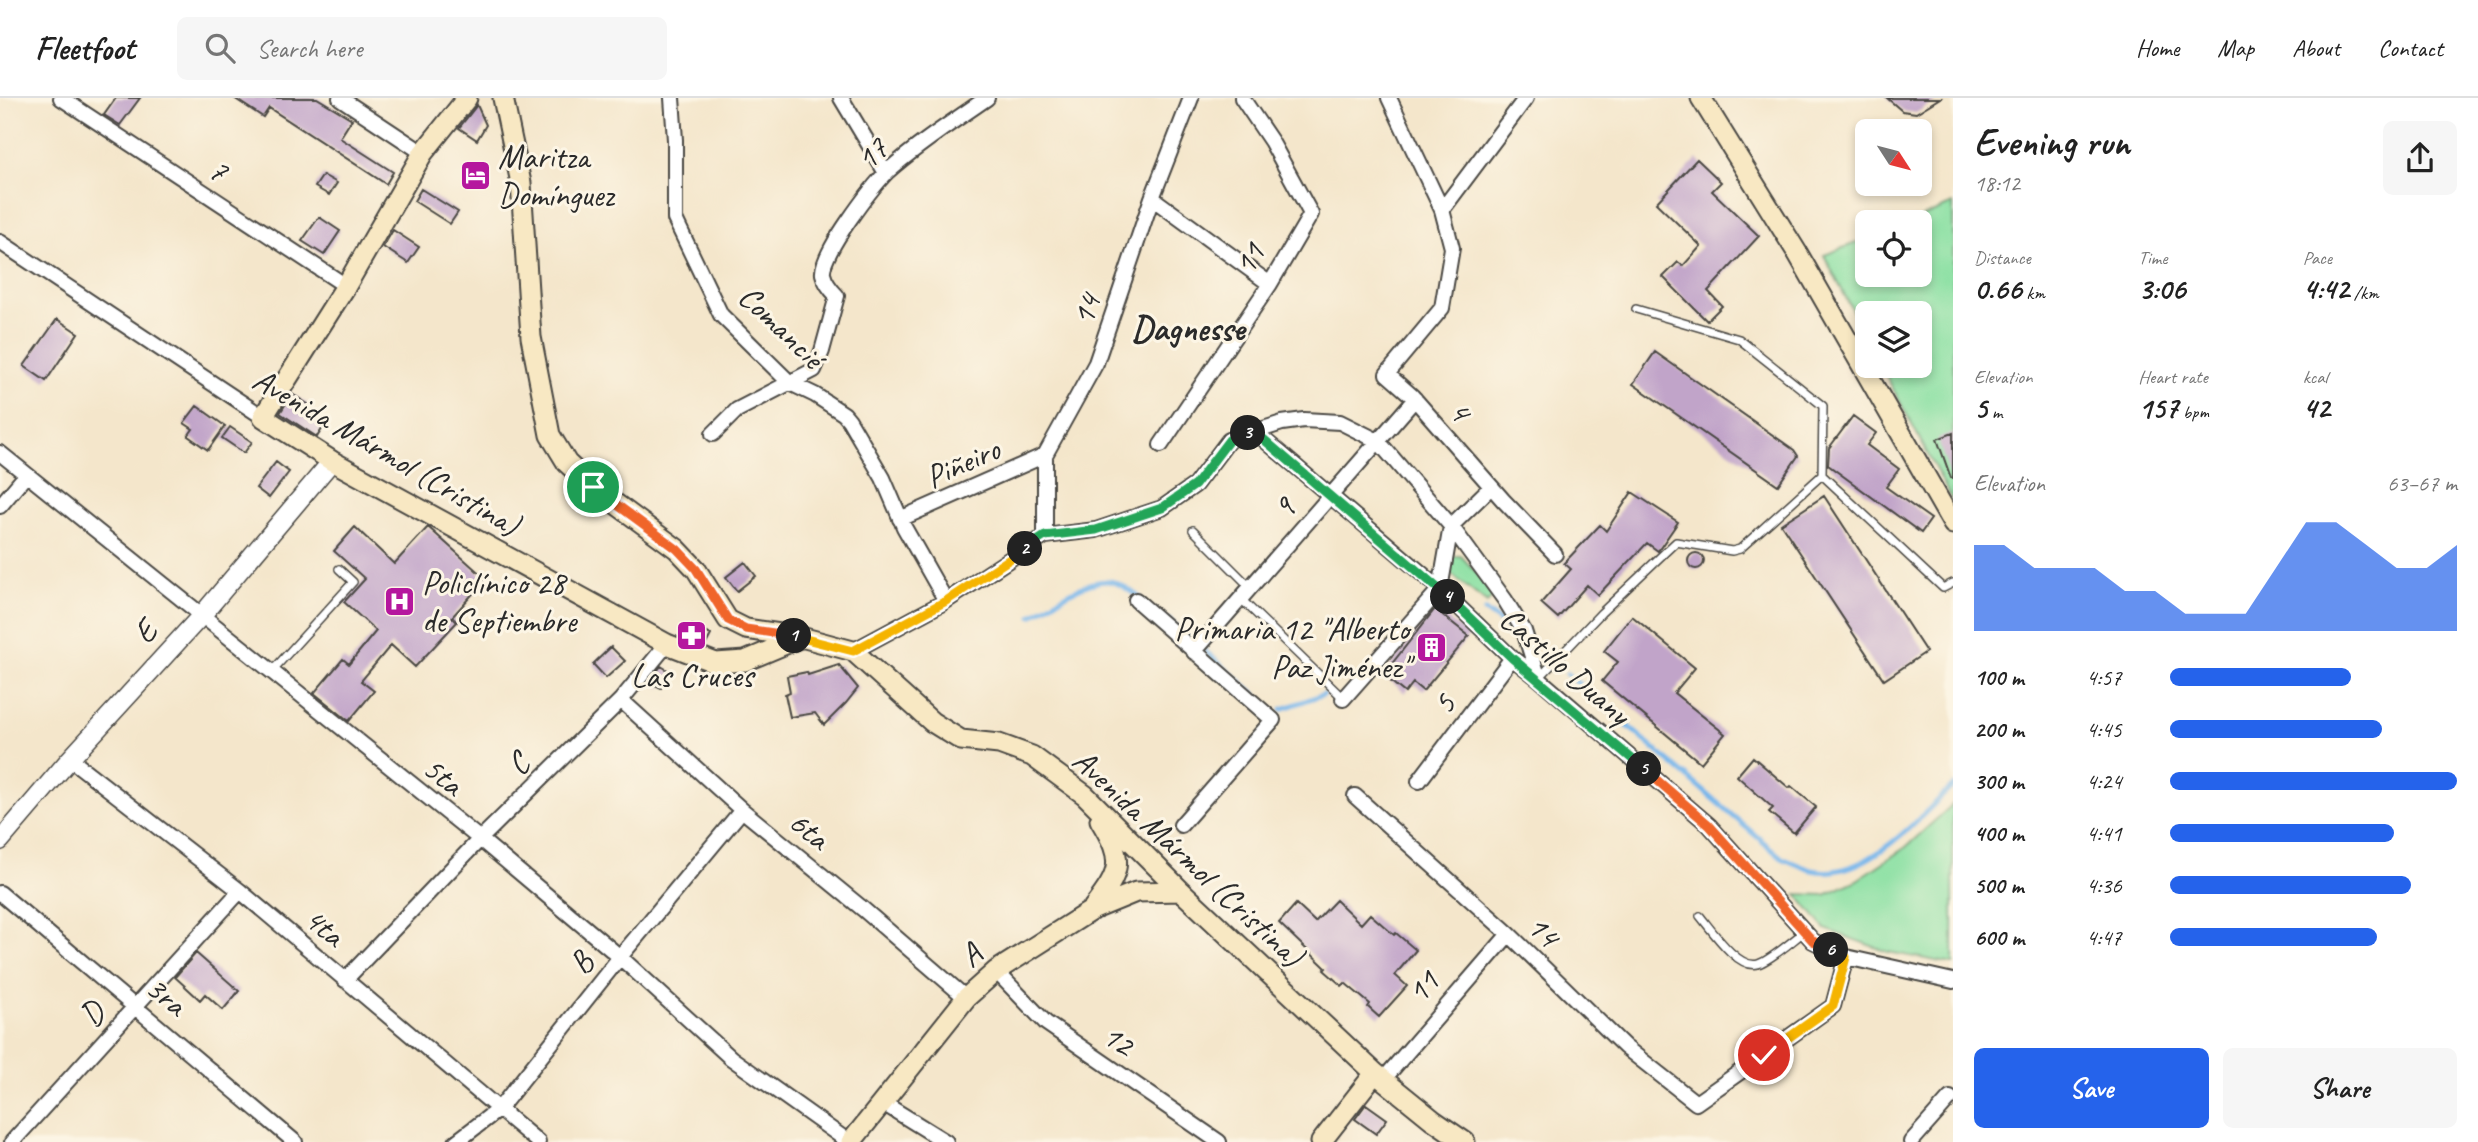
<!DOCTYPE html>
<meta charset="utf-8">
<style>
:root{--surface:#fff;--page:#f6f6f6;--text:#222;--muted:#767676;--line:#e0e0e0;--accent:#2563eb}
body{margin:0;font-family:Caveat,sans-serif;background:var(--page);color:var(--text);height:100vh;display:flex;flex-direction:column;font-size:26px;white-space:nowrap}
*{box-sizing:border-box;margin:0}
p{font-size:23px;color:var(--muted)}
.icon{flex:none;width:38px;height:38px;fill:none;stroke:currentColor;stroke-width:2;stroke-linecap:round;stroke-linejoin:round}
.map{position:relative;flex:1;overflow:hidden}
.panel{display:flex;flex-direction:column;background:var(--surface);width:525px}
.panel>*{flex:none}
.needle{width:46px;rotate:126deg}
.controls{position:absolute;left:1855px;top:21px;display:grid;gap:14px}
.controls a{display:grid;place-items:center;width:77px;height:77px;border-radius:10px;background:var(--surface);box-shadow:0 4px 10px #0003;font-size:35px}
.pin{position:absolute;display:grid;place-items:center;width:60px;height:60px;color:#fff;margin:-30px;border:4px solid #fff;border-radius:50%;box-shadow:0 2px 7px #0007}
.km{position:absolute;width:35px;height:35px;margin:-18px;border-radius:50%;background:#222;color:#fff;font-size:19px;line-height:35px;text-align:center}
.round{display:grid;place-items:center;flex:none;width:74px;height:74px;border-radius:10px;background:var(--page)}
.headline{display:flex;align-items:center;justify-content:space-between;height:119px;padding:0 21px}
h1{font-size:38px;font-weight:600;line-height:52px}
.figures{display:grid;grid-template-columns:repeat(3,1fr);gap:10px;height:119px;padding:7px 21px}
.figures div{display:grid;align-content:center}
.figures b{font-size:30px;font-weight:600}
.figures small{font-size:19px;font-weight:400}
.figures p{font-size:19px}
.chart{height:196px;padding:14px 21px}
.chart p{display:flex;justify-content:space-between}
.chart svg{width:100%;height:126px;margin-top:7px;fill:var(--accent);opacity:.7}
.button{display:flex;gap:14px;margin-top:auto;padding:14px 21px}
.button a{flex:1;height:80px;border-radius:10px;background:var(--accent);color:#fff;font-size:28px;font-weight:600;line-height:80px;text-align:center}
.button a+a{background:var(--page);color:var(--text)}
ul{padding:0 21px;list-style:none;font-size:23px}
li{display:grid;grid-template-columns:112px 84px 1fr;align-items:center;height:52px}
li i{height:18px;border-radius:9px;background:var(--accent)}
header{display:flex;align-items:center;gap:42px;box-sizing:border-box;height:98px;padding:0 35px;background:var(--surface);border-bottom:2px solid var(--line)}
header strong{font-size:33px}
nav{display:flex;gap:38px;margin-inline-start:auto;font-size:24px}
.search{width:490px;height:63px;background:var(--page);display:flex;align-items:center;gap:18px;box-sizing:border-box;padding:0 24px;border-radius:10px;color:var(--muted);font-size:26px}
main{display:flex;flex:1;min-height:0}
.map>svg:first-child{display:block}
.green{fill:#8ae0a3;stroke:#5a8667;stroke-width:2}
.lines{fill:none;stroke-linecap:round;stroke-linejoin:round}
.stream{stroke:#77b6eb;stroke-width:5}
.building{fill:#c1a4c9}
.service-casing{stroke:#494743;stroke-width:10}
.minor-casing{stroke:#494743;stroke-width:18}
.tertiary-casing{stroke:#494743;stroke-width:21}
.secondary-casing{stroke:#494743;stroke-width:23}
.service{stroke:#fff;stroke-width:7}
.minor{stroke:#fff;stroke-width:14}
.tertiary{stroke:#fff;stroke-width:18}
.secondary{stroke:#f8e8c3;stroke-width:19}
.split-1-casing{stroke:#fff;stroke-width:14}
.split-2-casing{stroke:#fff;stroke-width:14}
.split-3-casing{stroke:#fff;stroke-width:14}
.split-4-casing{stroke:#fff;stroke-width:14}
.split-5-casing{stroke:#fff;stroke-width:14}
.split-6-casing{stroke:#fff;stroke-width:14}
.split-7-casing{stroke:#fff;stroke-width:14}
.split-1{stroke:#f0652b;stroke-width:9}
.split-2{stroke:#f5b400;stroke-width:9}
.split-3{stroke:#22a559;stroke-width:9}
.split-4{stroke:#22a559;stroke-width:9}
.split-5{stroke:#22a559;stroke-width:9}
.split-6{stroke:#f0652b;stroke-width:9}
.split-7{stroke:#f5b400;stroke-width:9}
.labels{text-anchor:middle;stroke-width:6;stroke-linejoin:round;paint-order:stroke}
.street-label{font-size:33px;fill:#2b2b2b;stroke:#fcf5e5}
.poi-label{font-size:33px;fill:#2b2b2b;stroke:#fcf5e5;text-anchor:start}
.neighbourhood-label{font-size:35px;font-weight:bold;fill:#2b2b2b;stroke:#fcf5e5}
</style>
<header>
<strong>Fleetfoot</strong>
<div class="search"><svg class="icon" aria-label="search" viewBox="0 0 24 24"><circle cx="10" cy="10" r="6"/><path d="M15 15l6 6"/></svg>Search here</div>
<nav><a>Home</a><a>Map</a><a>About</a><a>Contact</a></nav>
</header>
<main>
<div class="map">
<svg width="1953" height="1044" viewBox="0 0 1953 1044">
<rect width="100%" height="100%" fill="#fcf5e5"/>
<filter id="ink" filterUnits="userSpaceOnUse"><feTurbulence type="fractalNoise" baseFrequency=".0143" numOctaves="2"/><feDisplacementMap in="SourceGraphic" scale="14" xChannelSelector="R" yChannelSelector="G"/><feConvolveMatrix kernelMatrix="1 2 1 2 8 2 1 2 1" color-interpolation-filters="sRGB"/></filter>
<filter id="wash" filterUnits="userSpaceOnUse"><feTurbulence type="fractalNoise" baseFrequency=".00686" numOctaves="4" result="noise"/><feDisplacementMap in="SourceGraphic" scale="28" xChannelSelector="R" yChannelSelector="G"/><feGaussianBlur stdDeviation="1.57" result="paint"/><feColorMatrix in="noise" values="0 0 0 0 0 0 0 0 0 0 0 0 0 0 0 0 0 1.4 0 .05"/><feComposite in="paint" operator="in"/></filter>
<g filter="url(#wash)">
<rect width="100%" height="100%" fill="#f4e6cb"/>
<path class="green" d="M1953,106v298l-72,-136h39v-53h-53v26l-43,-84 43,-16v36h53v-53h-10z
M1455,458h6l35,38 -9,9 -40,-32 4,-13z
M1953,706v160l-65,-12 -63,-23 -28,-35 28,1 32,-15 49,-33z"/>
<g class="lines">
<path class="stream" d="M1485,513l34,25
M1032,518c20,-13 52,-36 77,-35 9,1 22,10 30,16
M1169,522l87,75
M1567,576l215,184c9,4 20,9 30,12 53,12 106,-52 141,-84
M1282,611l42,-15"/>
</g>
<g id="blocks">
<path class="building" d="M116,0h24l-20,27 -16,-10z
M234,0h83l35,21 -12,19 53,34 -7,12 -117,-76 -6,9z
M1887,0h53l-24,15 -14,-2z
M477,7l9,20 -9,15 -18,-12z
M1697,61l24,23 -9,9 47,45 -51,55 14,15 -15,15 -44,-44 15,-15 5,4 18,-20 -45,-43z
M323,77l14,8 -8,12 -14,-8z
M421,91l37,23 -8,12 -36,-23z
M319,119l21,14 -16,24 -22,-14z
M393,132l26,17 -11,16 -25,-16z
M57,221l21,14 -32,48 -22,-15z
M1655,254l139,98 4,6 -20,29 -145,-101z
M292,296l19,12 -6,9 19,11 -7,11 -37,-24z
M197,308l28,20 -17,24 -20,-14 5,-7 -9,-6z
M1853,318l23,17 -9,12 32,24 -13,18 45,32 -10,14 -93,-68 1,-17z
M230,329l22,15 -8,11 -22,-15z
M1953,335v45h-2l-14,-39z
M276,364l13,10 -20,26 -13,-10z
M1632,394l46,30 -20,29 -11,-8 -49,52 -11,-10 -29,33 -17,-15 30,-34 -7,-6 36,-38 6,6z
M1824,398l102,156 -42,28 -103,-156z
M355,429l39,37 34,-37 58,52 -34,38 5,5 -42,45 -24,-22 -30,36 13,10 -25,30 -35,-28 29,-34 6,5 27,-33 -32,-29 21,-23 -31,-28z
M1688 463a8 8 0 1 1 16 0a8 8 0 1 1-16 0Z
M745,464l11,14 -19,15 -11,-14z
M1435,511l34,27 -46,55 -10,-8 -8,10 -22,-18z
M1632,518l63,52 -21,25 51,41 -24,29 -99,-82 16,-19 -14,-11z
M692,527l19,10 -6,11 -20,-8z
M611,549l14,14 -19,17 -13,-14z
M839,567l19,23 -12,15 -22,22 -9,-12 -25,4 -5,-23 5,-2 -3,-16 20,-4 1,3z
M661,568l10,6 -10,16 -12,-6z
M1753,659l36,31 2,-2 25,21 -22,26 -25,-21 4,-4 -36,-32z
M1336,802l25,24 9,-10 24,21 2,-2 20,17 -21,25 12,11 -28,31 -11,-10 2,-3 -25,-21 -3,3 -18,-16 2,-2 -47,-45 17,-19 19,18z
M196,855l43,38 -16,19 -18,-16 -5,6 -25,-23z
M1366,1006l21,15 -11,15 -21,-15z"/>
</g>
</g>
<g filter="url(#ink)">
<use href="#blocks" fill-opacity="0" stroke="#494743" stroke-width="2"/>
<g class="lines">
<defs>
<path id="service" d="M1636,211l103,30 84,67 -1,69
M1193,432l57,57
M1241,501l102,99
M272,573l81,-89 -14,-13
M1539,580l62,-65 75,-71 56,9 8,-2 82,-74 121,113 10,-5
M1700,818c11,13 38,54 58,48 13,-4 34,-23 46,-32"/>
<path id="minor" d="M61,0l285,188
M340,0l83,55
M672,0l3,42v79l46,96 69,68 25,12 29,19 5,6 34,58 21,49 42,74
M841,0l45,75
M1389,0l53,112
M1526,0l-84,112 10,38 -10,60 -55,66 25,22 91,104 52,54
M1152,100l118,86
M0,144l263,175
M1254,333l186,158 72,69 27,21 170,146 104,116 33,16 107,24
M713,336l24,-24 77,-40 8,-19 15,-55c-6,-6 -12,-13 -14,-22 -3,-20 50,-88 65,-103 30,-27 66,-50 99,-73
M1161,347l109,-161 41,-70 -40,-73 -29,-43
M0,355l480,386 140,118 111,101 118,84
M0,408l26,-31
M900,421l145,-64
M1045,438v-81l51,-92 56,-165 39,-100
M1136,502l137,120 -92,105
M853,553l93,-50 99,-65 51,-6 66,-22 33,-23 34,-45 53,-17 22,-3 36,2 38,19 73,85 54,74 19,31 15,48
M1194,554l221,-253
M1343,601l97,-110 11,-63 40,-39
M621,602l121,110 121,99 103,89
M70,661l170,132 298,251
M1419,683l93,-123
M1355,698l154,138 116,113 71,56 137,-97 13,-49
M0,795l295,249
M996,873l50,52 173,119
M345,882l135,-141 141,-139 46,-56
M1383,982l126,-146
M883,1005l63,39
M12,1044l228,-251
M456,1044l43,-33 121,-152 122,-147
M1911,1044l39,-44"/>
<path id="tertiary" d="M0,743l70,-82 132,-144 130,-154"/>
<path id="secondary" d="M467,0l-44,55 -77,133 -83,131 69,44 335,183 49,19 29,-2 55,-23
M503,0l18,85 10,154 19,98 17,28 26,24 84,62 19,20 32,51 18,9 55,8 52,14 79,71 29,18 38,4 33,12 53,39 96,96 194,182 58,47 32,22
M1701,0l97,156 155,270
M1093,810c28,-36 32,-47 7,-88
M851,1044l115,-144 30,-27 96,-61 44,-18 45,-1
M1321,1044l54,-69"/>
</defs>
<use href="#service" class="service-casing"/>
<use href="#minor" class="minor-casing"/>
<use href="#tertiary" class="tertiary-casing"/>
<use href="#secondary" class="secondary-casing"/>
<use href="#service" class="service"/>
<use href="#minor" class="minor"/>
<use href="#tertiary" class="tertiary"/>
<use href="#secondary" class="secondary"/>
</g>
</g>
<g class="lines" filter="url(#ink)">
<defs>
<path id="split-1" d="M593,389l84,62 19,20 32,51 18,9 48,7"/>
<path id="split-2" d="M794,538l59,15 93,-50 79,-52"/>
<path id="split-3" d="M1025,451l20,-13 51,-6 66,-22 33,-23 34,-45 19,-7"/>
<path id="split-4" d="M1248,335l6,-2 194,166"/>
<path id="split-5" d="M1448,499l64,61 132,111"/>
<path id="split-6" d="M1644,671l65,56 104,116 18,9"/>
<path id="split-7" d="M1764,957l69,-49 13,-49 -15,-7"/>
</defs>
<use href="#split-1" class="split-1-casing"/>
<use href="#split-2" class="split-2-casing"/>
<use href="#split-3" class="split-3-casing"/>
<use href="#split-4" class="split-4-casing"/>
<use href="#split-5" class="split-5-casing"/>
<use href="#split-6" class="split-6-casing"/>
<use href="#split-7" class="split-7-casing"/>
<use href="#split-1" class="split-1"/>
<use href="#split-2" class="split-2"/>
<use href="#split-3" class="split-3"/>
<use href="#split-4" class="split-4"/>
<use href="#split-5" class="split-5"/>
<use href="#split-6" class="split-6"/>
<use href="#split-7" class="split-7"/>
</g>
<defs>
<symbol id="hotel-square" viewBox="-11 -11 22 22"><rect x="-9" y="-9" width="18" height="18" rx="4" fill="#b5179e" stroke="#fcf5e5"/><path d="M-6-4.5h1.5V1H6V5H4.5V3h-9V5H-6ZM-4 0a1.8 1.8 0 1 1 3.6 0ZM.5 0V-2.5h3Q6-2.5 6 0Z" fill="#fff"/></symbol>
<symbol id="hospital-square" viewBox="-11 -11 22 22"><rect x="-9" y="-9" width="18" height="18" rx="4" fill="#b5179e" stroke="#fcf5e5"/><path d="M-5-5h3v3.5h4V-5h3V5h-3V1.5h-4V5h-3Z" fill="#fff"/></symbol>
<symbol id="pharmacy-square" viewBox="-11 -11 22 22"><rect x="-9" y="-9" width="18" height="18" rx="4" fill="#b5179e" stroke="#fcf5e5"/><path d="M-2-6h4v4h4v4h-4v4h-4v-4h-4v-4h4Z" fill="#fff"/></symbol>
<symbol id="building-square" viewBox="-11 -11 22 22"><rect x="-9" y="-9" width="18" height="18" rx="4" fill="#b5179e" stroke="#fcf5e5"/><path d="M-4-6H4V6H1V3H-1V6H-4ZM-2.5-4.3h1.7v1.8h-1.7ZM.8-4.3h1.7v1.8H.8ZM-2.5-1h1.7V.8h-1.7ZM.8-1h1.7V.8H.8Z" fill="#fff"/></symbol>
</defs>
<g fill-rule="evenodd">
<use href="#hotel-square" x="458" y="60" width="35" height="35"/>
<use href="#hospital-square" x="382" y="486" width="35" height="35"/>
<use href="#pharmacy-square" x="674" y="520" width="35" height="35"/>
<use href="#building-square" x="1414" y="532" width="35" height="35"/>
</g>
<g class="labels">
<g class="street-label">
<text transform="translate(871 55) rotate(-45)" y="12">17</text>
<text transform="translate(219 71) rotate(33)" y="12">7</text>
<text transform="translate(1248 160) rotate(-59)" y="12">11</text>
<text transform="translate(1085 211) rotate(-71)" y="12">14</text>
<text transform="translate(782 228) rotate(44)" y="12">Comancié</text>
<text transform="translate(1461 312) rotate(49)" y="12">4</text>
<text transform="translate(387 353) rotate(30)" y="12">Avenida Mármol (Cristina)</text>
<text transform="translate(962 364) rotate(-24)" y="12">Piñeiro</text>
<text transform="translate(1283 409) rotate(-49)" y="12">9</text>
<text transform="translate(144 533) rotate(-48)" y="12">E</text>
<text transform="translate(1566 567) rotate(41)" y="12">Castillo Duany</text>
<text transform="translate(1443 605) rotate(-53)" y="12">5</text>
<text transform="translate(517 665) rotate(-45)" y="12">C</text>
<text transform="translate(444 677) rotate(39)" y="12">5ta</text>
<text transform="translate(810 731) rotate(39)" y="12">6ta</text>
<text transform="translate(1189 759) rotate(43)" y="12">Avenida Mármol (Cristina)</text>
<text transform="translate(325 828) rotate(40)" y="12">4ta</text>
<text transform="translate(1544 832) rotate(44)" y="12">14</text>
<text transform="translate(970 856) rotate(-40)" y="12">A</text>
<text transform="translate(580 864) rotate(-52)" y="12">B</text>
<text transform="translate(1422 888) rotate(-49)" y="12">11</text>
<text transform="translate(167 897) rotate(40)" y="12">3ra</text>
<text transform="translate(91 915) rotate(-48)" y="12">D</text>
<text transform="translate(1119 941) rotate(35)" y="12">12</text>
</g>
<g class="poi-label">
<text x="498" y="70">Maritza<tspan x="498" dy="38">Domínguez</tspan></text>
<text x="422" y="496">Policlínico 28<tspan x="422" dy="38">de Septiembre</tspan></text>
<text x="1409" y="542" text-anchor="end">Primaria 12 "Alberto<tspan x="1409" dy="38">Paz Jiménez"</tspan></text>
<text x="692" y="589" text-anchor="middle">Las Cruces</text>
</g>
<g class="neighbourhood-label">
<text x="1188" y="242">Dagnesse</text>
</g>
</g>
</svg>
<div class="controls">
<a><svg class="needle" viewBox="-14 -14 28 28"><path d="M0-13l5 13h-10z" fill="#e53935"/><path d="M0 13l5-13h-10z" fill="#767676"/></svg></a>
<a><svg class="icon" aria-label="locate" viewBox="0 0 24 24"><circle cx="12" cy="12" r="6"/><path d="M12 2v4M12 18v4M2 12h4M18 12h4"/></svg></a>
<a><svg class="icon" aria-label="layers" viewBox="0 0 24 24"><path d="M12 4l9 5-9 5-9-5zM3 14l9 5 9-5"/></svg></a>
</div>
<div class="pin" style="left:593px;top:389px;background:#1e9e55"><svg class="icon" aria-label="arrive" viewBox="0 0 24 24"><path d="M6 21V4h12l-3 4 3 4H6"/></svg></div>
<div class="pin" style="left:1764px;top:957px;background:#d93025"><svg class="icon" aria-label="check" viewBox="0 0 24 24"><path d="M5 12l5 5 9-10"/></svg></div>
<b class="km" style="left:794px;top:538px">1</b>
<b class="km" style="left:1025px;top:451px">2</b>
<b class="km" style="left:1248px;top:335px">3</b>
<b class="km" style="left:1448px;top:499px">4</b>
<b class="km" style="left:1644px;top:671px">5</b>
<b class="km" style="left:1831px;top:852px">6</b>
</div>
<section class="panel">
<div class="headline"><div><h1>Evening run</h1><p>18:12</p></div><a class="round"><svg class="icon" aria-label="share" viewBox="0 0 24 24"><path d="M12 15V3M7 8l5-5 5 5M5 13v7h14v-7"/></svg></a></div>
<div class="figures">
<div><p>Distance</p><b>0.66<small> km</small></b></div>
<div><p>Time</p><b>3:06</b></div>
<div><p>Pace</p><b>4:42<small> /km</small></b></div>
</div>
<div class="figures">
<div><p>Elevation</p><b>5<small> m</small></b></div>
<div><p>Heart rate</p><b>157<small> bpm</small></b></div>
<div><p>kcal</p><b>42</b></div>
</div>
<div class="chart"><p><span>Elevation</span>63–67 m</p>
<svg viewBox="0 0 160 44" preserveAspectRatio="none"><path d="M0 44V14L10 14L20 22L30 22L40 22L50 30L60 30L70 38L80 38L90 38L100 22L110 6L120 6L130 14L140 22L150 22L160 14V44z"/></svg>
</div>
<ul>
<li><b>100 m</b>4:57<i style="width:63%"></i></li>
<li><b>200 m</b>4:45<i style="width:74%"></i></li>
<li><b>300 m</b>4:24<i style="width:100%"></i></li>
<li><b>400 m</b>4:41<i style="width:78%"></i></li>
<li><b>500 m</b>4:36<i style="width:84%"></i></li>
<li><b>600 m</b>4:47<i style="width:72%"></i></li>
</ul>
<div class="button"><a>Save</a><a>Share</a></div>
</section>
</main>
